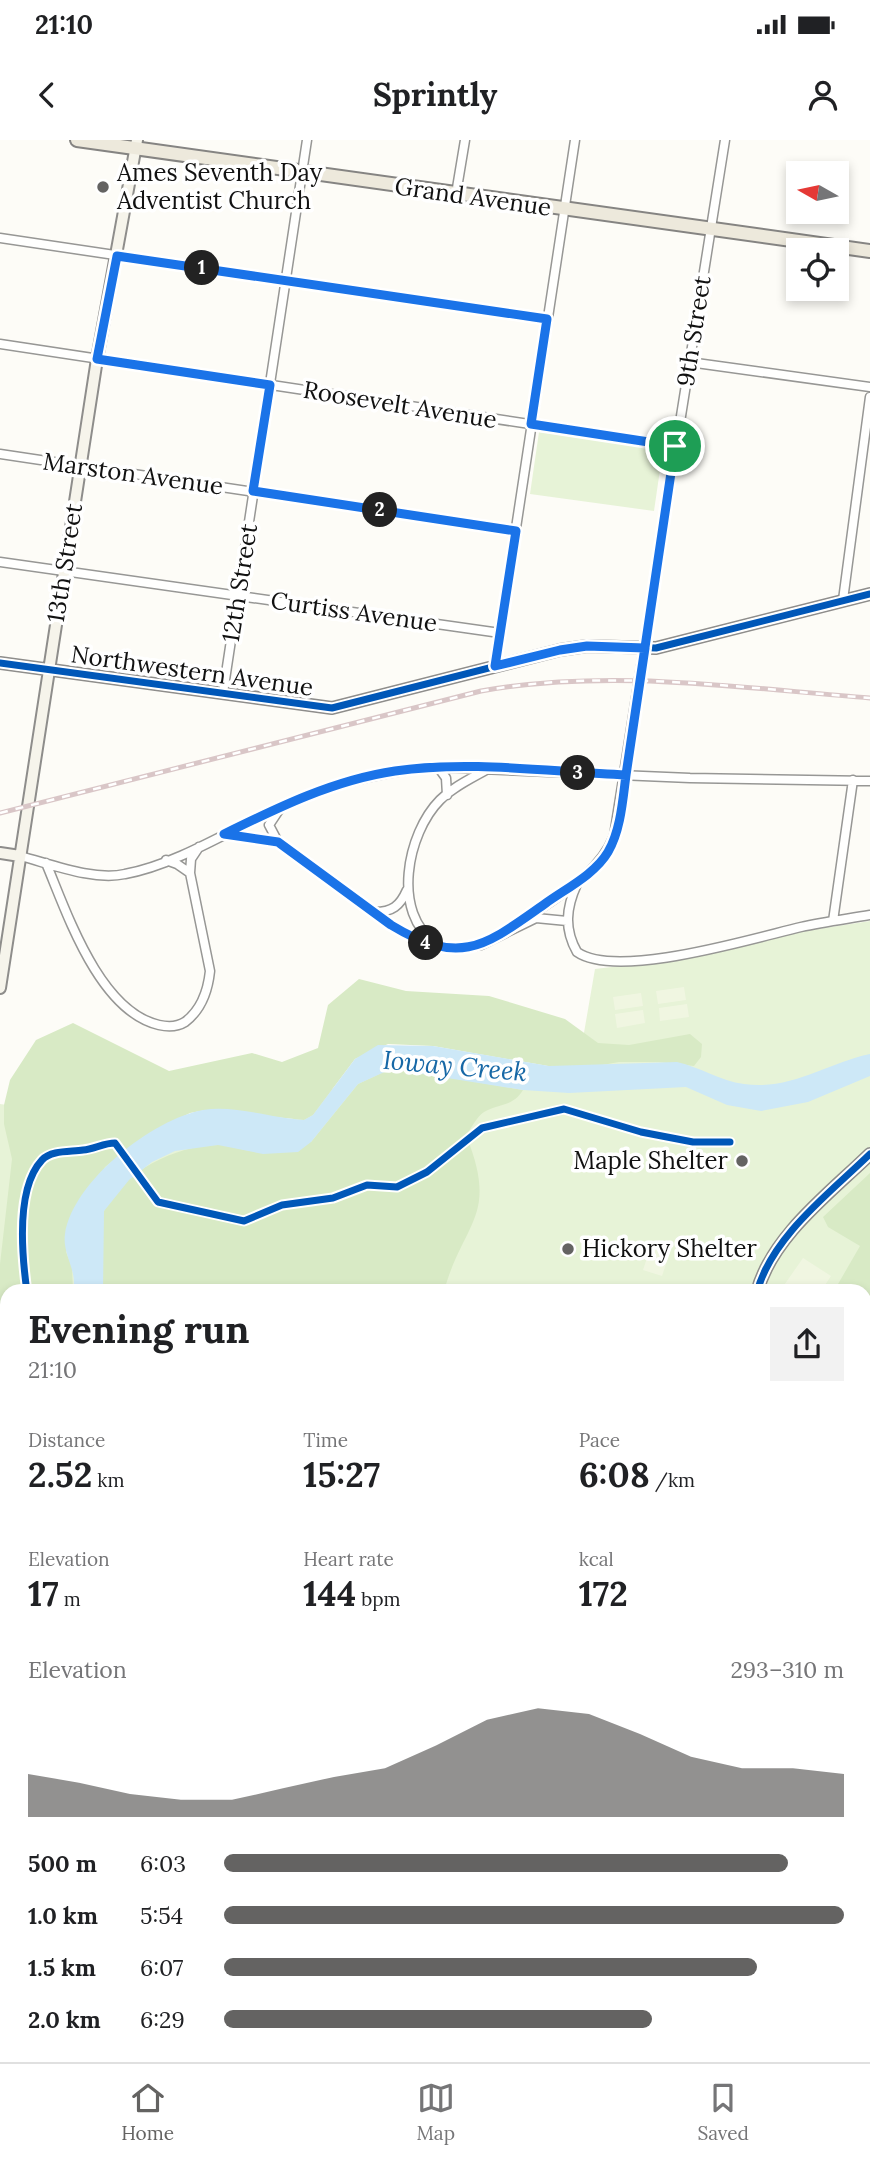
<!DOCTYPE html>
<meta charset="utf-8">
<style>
:root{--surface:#fff;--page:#f2f2f2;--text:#202124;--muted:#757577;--line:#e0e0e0;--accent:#646362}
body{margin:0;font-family:Lora,serif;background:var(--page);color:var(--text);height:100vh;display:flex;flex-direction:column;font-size:26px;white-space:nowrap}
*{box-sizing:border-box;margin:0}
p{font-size:23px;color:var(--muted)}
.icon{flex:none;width:38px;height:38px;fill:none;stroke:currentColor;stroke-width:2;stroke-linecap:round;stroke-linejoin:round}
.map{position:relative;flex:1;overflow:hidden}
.panel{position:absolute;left:0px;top:1144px;width:872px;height:779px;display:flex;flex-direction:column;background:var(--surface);border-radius:21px 21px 0 0;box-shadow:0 4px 10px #0003}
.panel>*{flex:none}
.needle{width:46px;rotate:279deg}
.fabs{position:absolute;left:786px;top:21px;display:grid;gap:14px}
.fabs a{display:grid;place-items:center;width:63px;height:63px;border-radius:0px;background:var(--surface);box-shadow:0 4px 10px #0003;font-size:35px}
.pin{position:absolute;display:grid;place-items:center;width:60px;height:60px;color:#fff;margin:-30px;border:4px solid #fff;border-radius:50%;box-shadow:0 2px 7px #0007}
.km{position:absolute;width:35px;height:35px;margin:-18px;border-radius:50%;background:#222;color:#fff;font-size:19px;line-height:35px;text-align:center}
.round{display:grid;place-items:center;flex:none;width:74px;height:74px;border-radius:0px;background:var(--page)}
.overview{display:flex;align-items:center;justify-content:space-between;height:119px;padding:0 28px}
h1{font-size:38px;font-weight:800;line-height:52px}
.metrics{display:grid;grid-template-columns:repeat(3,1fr);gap:10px;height:119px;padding:7px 28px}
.metrics div{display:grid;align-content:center}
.metrics b{font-size:35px;font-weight:800}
.metrics small{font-size:19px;font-weight:400}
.metrics p{font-size:19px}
.chart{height:196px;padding:14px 28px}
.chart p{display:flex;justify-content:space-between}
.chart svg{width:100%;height:126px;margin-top:7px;fill:var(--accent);opacity:.7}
ul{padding:0 28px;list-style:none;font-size:23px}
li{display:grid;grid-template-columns:112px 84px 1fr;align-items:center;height:52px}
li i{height:18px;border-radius:9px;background:var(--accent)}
.status{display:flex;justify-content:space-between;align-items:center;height:49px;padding:0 35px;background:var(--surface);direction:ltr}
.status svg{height:19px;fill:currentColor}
header{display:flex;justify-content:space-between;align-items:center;height:91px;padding:0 28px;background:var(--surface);font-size:32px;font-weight:800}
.tabs{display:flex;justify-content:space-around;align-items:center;height:98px;border-top:2px solid var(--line);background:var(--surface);font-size:19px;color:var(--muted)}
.tabs a{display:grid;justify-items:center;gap:4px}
.tabs .active{color:var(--accent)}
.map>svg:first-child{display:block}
.green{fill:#e7f3d7}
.forest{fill:#d8eac5}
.pitch{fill:#f0f6e1}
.water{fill:#cde8f7}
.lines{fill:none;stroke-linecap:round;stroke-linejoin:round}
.stream{stroke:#cde8f7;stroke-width:2.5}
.street-casing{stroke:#979795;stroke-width:11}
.secondary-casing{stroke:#8e8d8b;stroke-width:14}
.primary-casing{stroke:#858482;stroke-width:16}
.street{stroke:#fffffe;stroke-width:8}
.secondary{stroke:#f6f4eb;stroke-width:10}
.primary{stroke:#ede9dc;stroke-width:12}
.rail-casing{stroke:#d9c6c7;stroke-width:5}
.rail{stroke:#fff;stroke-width:2.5;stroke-dasharray:8;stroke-linecap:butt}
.cycleway-casing{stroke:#fff;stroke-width:11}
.cycleway{stroke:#0057b8;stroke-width:7}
.route-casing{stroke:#fff;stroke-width:14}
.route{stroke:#1a73e8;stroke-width:9}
.poi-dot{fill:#646362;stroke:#fff;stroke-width:2.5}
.labels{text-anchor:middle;stroke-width:7;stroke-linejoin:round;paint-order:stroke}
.poi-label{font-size:24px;fill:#111;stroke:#fff;text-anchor:start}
.street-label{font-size:24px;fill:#111;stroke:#fff}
.water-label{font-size:26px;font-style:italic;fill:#1768a6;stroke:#fff}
</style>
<div class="status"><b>21:10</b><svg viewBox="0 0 49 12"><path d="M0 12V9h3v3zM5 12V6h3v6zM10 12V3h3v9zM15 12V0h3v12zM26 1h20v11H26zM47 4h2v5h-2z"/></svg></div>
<header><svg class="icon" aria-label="back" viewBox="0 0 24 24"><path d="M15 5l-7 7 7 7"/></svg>Sprintly<svg class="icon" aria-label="person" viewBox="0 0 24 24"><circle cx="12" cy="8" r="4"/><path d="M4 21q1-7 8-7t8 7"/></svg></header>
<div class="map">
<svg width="870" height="1922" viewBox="0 0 870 1922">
<rect width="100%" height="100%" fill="#fdfcf7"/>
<path class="green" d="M539,292l124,17 -9,62 -124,-17z
M870,781v386l-5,9 -1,-24h-857v600l-7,-2v-786l267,38 88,-71 221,8 19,-110 92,-11 118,-27z
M864,1275l6,4v127l-4,11 4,20h-6z"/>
<path class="forest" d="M359,839l47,12 83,5 76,23 33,24 31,2 61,-11 12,10 -1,13 -7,9 -35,-4h-40l-28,5 -43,-1 -115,-20 -45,-2 -33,15 -42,56 -9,5 -98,-10 -16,3 -48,25 -37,29 -39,85 6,15 1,24 -66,1v52l-7,14v-94l12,-105 -8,-35v-19l6,-25 26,-40 37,-17 96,48 83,-18 30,9 36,-14 10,-43z
M392,928l131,22c-10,17 -24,13 -39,22 -7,4 -13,17 -18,23 33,82 -2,85 -22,156l-341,1c0,-21 -7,-64 1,-81 18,-40 75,-67 116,-66 12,0 21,5 32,6 18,2 41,-6 59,-9l47,-58z
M870,1033v134l-5,9 -1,-24 -30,-1 26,-45 -32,-19 -5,-10z
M870,1190v89l-5,-4 -1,-77z
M0,1240l7,18v136l-7,4z"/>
<path class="pitch" d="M684,847l2,13 -28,4 -2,-13z
M641,853l2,13 -28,4 -2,-13z
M687,864l2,13 -29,4 -1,-13z
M643,870l2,13 -28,5 -2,-14z
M651,1106l19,6 -8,24 -19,-6z
M803,1118l28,18 -10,15h-41z
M870,1626v75l-5,-1v-39z"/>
<path class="water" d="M378,905l55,1 116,20 128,-4c23,5 43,19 67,22 46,7 83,-21 126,-30v22l-62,26 -47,9 -34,-6 -41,-18 -117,6 -46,-3 -132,-21 -33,15 -47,58 -13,10 -35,2 -45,-9 -43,6 -23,11 -23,18 -25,31 -1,80h-30c5,-20 -11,-37 -8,-57 8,-53 88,-115 138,-124 32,-5 69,8 101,10l9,-5 42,-56z
M0,1572l7,3v48l-7,-1z"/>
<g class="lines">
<path class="stream" d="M864,1396v5
M864,1576l6,-36"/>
<defs>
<path id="street" d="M456,54l9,-54
M0,98l547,81
M0,204l675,102
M689,222l181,25
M0,314l515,77
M0,422l500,71
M843,460l27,-203
M495,526l80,-526
M223,553l84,-553
M438,627l8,11 1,17
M225,694l53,8 113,83 39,20 31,3 20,-3 55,-27 31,3
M278,702l-9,-17 10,-15
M20,716c31,8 73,25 105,18 51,-9 109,-46 157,-68 47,-22 97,-33 149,-39l259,11 180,3
M46,723c21,50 53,148 113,162 9,2 18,2 26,-3 16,-12 23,-32 25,-51l-20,-98 -13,-9 -11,-4
M190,733l1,-14 8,-12
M577,744c-11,24 -13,45 0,68 40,28 177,-14 224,-25 23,-5 46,-8 69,-12
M375,772c17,0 25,-6 32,-22
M833,781l20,-141
M516,786c35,-27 81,-48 98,-90l111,-696
M436,803c-45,-29 -29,-110 4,-143 13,-13 30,-21 46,-30
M0,1760l7,2
M0,1786l7,-17
M474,1916l40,6"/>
<path id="secondary" d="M0,523l332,45 228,-58 27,-4 69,2 214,-54
M0,713l20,3
M0,848l97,-629 40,-219
M757,1152c15,-56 73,-99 113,-138
M864,1442l6,-1
M864,1457l6,-1
M448,1922l3,-6"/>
<path id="primary" d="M77,0l793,111"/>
</defs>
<use href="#street" class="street-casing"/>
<use href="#secondary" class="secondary-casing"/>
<use href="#primary" class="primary-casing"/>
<use href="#street" class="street"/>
<use href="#secondary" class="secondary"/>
<use href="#primary" class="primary"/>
<defs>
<path id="rail" d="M0,673l481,-122c129,-23 259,-3 389,7
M864,1181l6,-8
M395,1922l4,-6"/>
</defs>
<use href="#rail" class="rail-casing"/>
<use href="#rail" class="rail"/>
<defs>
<path id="cycleway" d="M0,523l332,45 228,-58 27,-4 69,2 214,-54
M27,1152c-5,-36 -12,-103 15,-132 9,-10 29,-8 41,-10 11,-1 21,-7 32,-7l43,59 86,19 38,-16 51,-7 34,-13 30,2 30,-15 55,-44 82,-19 77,23 52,10h37
M757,1152c15,-56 73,-99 113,-138"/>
</defs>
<use href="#cycleway" class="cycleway-casing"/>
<use href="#cycleway" class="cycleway"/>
</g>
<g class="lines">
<defs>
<path id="route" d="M675,306l-144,-22 16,-105 -430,-63 -20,103 173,26 -17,106 263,40 -21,135 65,-16 27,-4 58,2 -19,127c-76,-3 -155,-15 -231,-4 -61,9 -116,36 -171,63l54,8 113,83c71,43 95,20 155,-22 21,-15 49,-29 62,-51 14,-24 15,-58 19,-84l48,-322"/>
</defs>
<use href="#route" class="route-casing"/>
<use href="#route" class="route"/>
</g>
<g class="poi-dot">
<circle cx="103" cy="47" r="7"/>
<circle cx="742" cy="1021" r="7"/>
<circle cx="568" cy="1109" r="7"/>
</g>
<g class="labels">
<g class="poi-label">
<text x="117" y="41">Ames Seventh Day<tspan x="117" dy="28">Adventist Church</tspan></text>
<text x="728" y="1029" text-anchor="end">Maple Shelter</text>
<text x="582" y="1117">Hickory Shelter</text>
</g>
<g class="street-label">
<text transform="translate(473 57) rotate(8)" y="8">Grand Avenue</text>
<text transform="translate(694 191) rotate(-81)" y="8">9th Street</text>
<text transform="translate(400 265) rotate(9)" y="8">Roosevelt Avenue</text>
<text transform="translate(133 334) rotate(8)" y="8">Marston Avenue</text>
<text transform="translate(65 423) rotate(-81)" y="8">13th Street</text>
<text transform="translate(240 443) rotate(-81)" y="8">12th Street</text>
<text transform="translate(354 472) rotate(8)" y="8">Curtiss Avenue</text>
<text transform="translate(192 531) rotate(8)" y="8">Northwestern Avenue</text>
</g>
<g class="water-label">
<text transform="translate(455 926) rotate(5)" y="9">Ioway Creek</text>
</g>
</g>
</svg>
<div class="fabs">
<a><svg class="needle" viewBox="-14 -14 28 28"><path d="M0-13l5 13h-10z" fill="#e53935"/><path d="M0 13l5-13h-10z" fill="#757577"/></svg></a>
<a><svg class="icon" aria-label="locate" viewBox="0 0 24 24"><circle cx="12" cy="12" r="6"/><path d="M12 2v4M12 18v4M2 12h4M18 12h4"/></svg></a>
</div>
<div class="pin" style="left:675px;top:306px;background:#1e9e55"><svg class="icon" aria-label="arrive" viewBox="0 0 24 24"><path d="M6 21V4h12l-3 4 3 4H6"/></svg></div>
<b class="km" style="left:202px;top:128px">1</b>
<b class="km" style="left:380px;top:370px">2</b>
<b class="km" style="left:578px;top:633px">3</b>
<b class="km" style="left:426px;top:803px">4</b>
<section class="panel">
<div class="overview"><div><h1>Evening run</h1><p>21:10</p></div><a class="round"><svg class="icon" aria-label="share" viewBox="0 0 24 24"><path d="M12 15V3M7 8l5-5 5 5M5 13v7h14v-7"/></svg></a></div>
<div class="metrics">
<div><p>Distance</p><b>2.52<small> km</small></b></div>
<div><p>Time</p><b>15:27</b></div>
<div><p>Pace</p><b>6:08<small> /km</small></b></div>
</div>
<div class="metrics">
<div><p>Elevation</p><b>17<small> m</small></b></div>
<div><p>Heart rate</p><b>144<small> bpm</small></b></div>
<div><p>kcal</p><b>172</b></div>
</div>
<div class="chart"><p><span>Elevation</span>293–310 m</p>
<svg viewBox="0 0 160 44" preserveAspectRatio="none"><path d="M0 44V29L10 32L20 36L30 38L40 38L50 34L60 30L70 27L80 19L90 10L100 6L110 8L120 15L130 23L140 27L150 27L160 29V44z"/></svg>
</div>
<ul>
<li><b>500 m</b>6:03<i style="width:91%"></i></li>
<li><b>1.0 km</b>5:54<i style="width:100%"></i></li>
<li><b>1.5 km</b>6:07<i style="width:86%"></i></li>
<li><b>2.0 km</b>6:29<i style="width:69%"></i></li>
</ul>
</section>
</div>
<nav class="tabs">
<a class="active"><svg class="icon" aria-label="home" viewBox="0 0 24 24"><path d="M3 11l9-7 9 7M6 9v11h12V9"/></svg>Home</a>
<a><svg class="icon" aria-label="map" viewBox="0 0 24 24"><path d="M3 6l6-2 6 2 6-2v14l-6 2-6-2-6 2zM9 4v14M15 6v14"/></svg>Map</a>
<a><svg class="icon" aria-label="saved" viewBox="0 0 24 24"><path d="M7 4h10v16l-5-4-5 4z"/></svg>Saved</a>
</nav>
